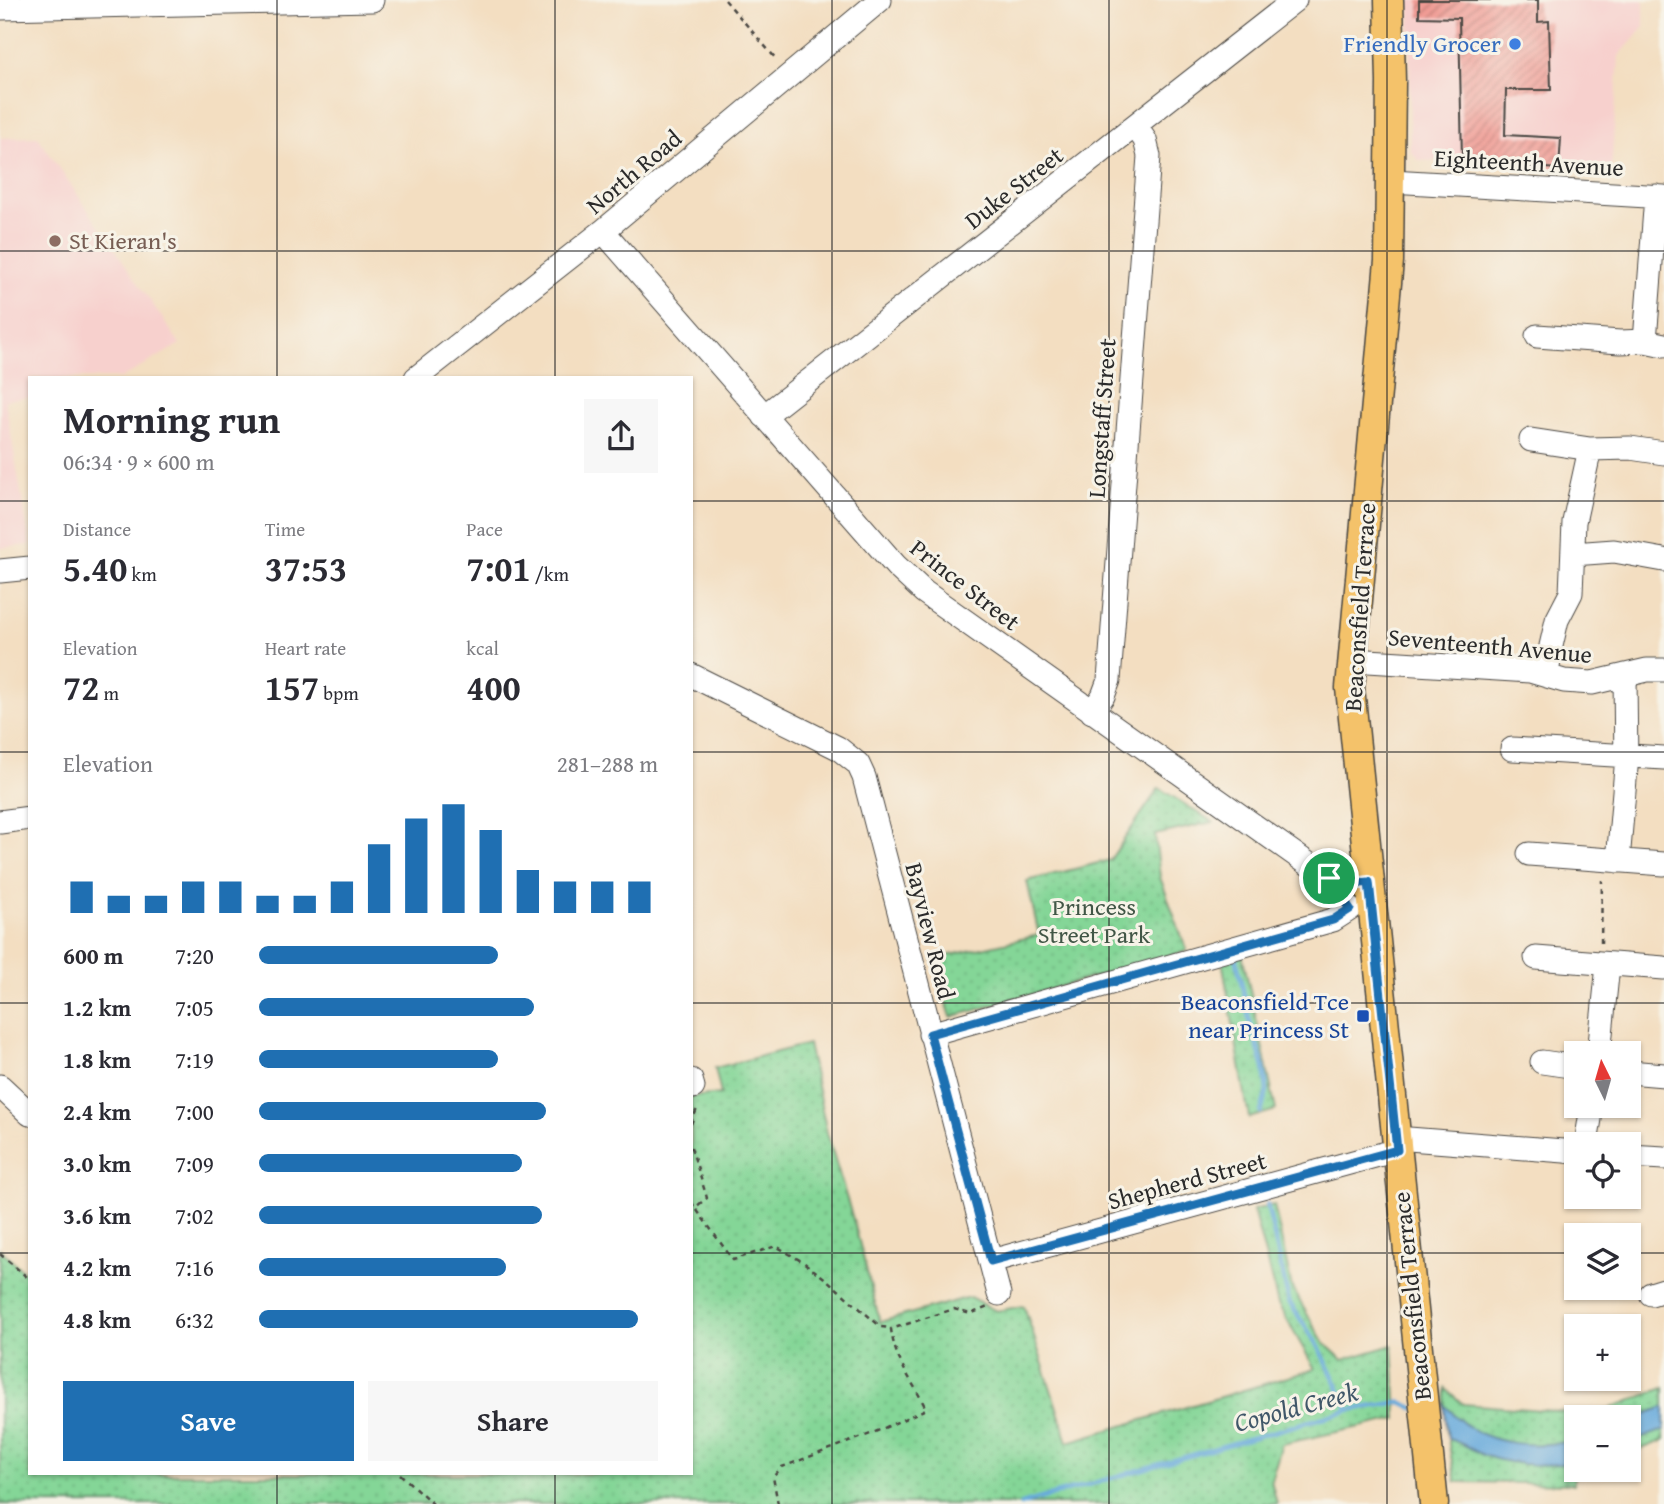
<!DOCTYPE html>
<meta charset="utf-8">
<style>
:root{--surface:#fff;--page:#f7f7f7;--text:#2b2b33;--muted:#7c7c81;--accent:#1f6fb2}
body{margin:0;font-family:"Gentium Book Plus",serif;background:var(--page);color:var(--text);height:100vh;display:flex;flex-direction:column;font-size:26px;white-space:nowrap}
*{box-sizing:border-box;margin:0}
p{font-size:23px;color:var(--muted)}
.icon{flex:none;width:38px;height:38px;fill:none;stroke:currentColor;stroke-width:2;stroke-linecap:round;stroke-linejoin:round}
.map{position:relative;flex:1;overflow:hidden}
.drawer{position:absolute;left:28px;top:376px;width:665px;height:1099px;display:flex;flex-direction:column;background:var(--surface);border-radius:0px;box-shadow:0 2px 5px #0004}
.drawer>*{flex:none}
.needle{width:46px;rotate:355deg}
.buttons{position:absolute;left:1564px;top:1041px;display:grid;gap:14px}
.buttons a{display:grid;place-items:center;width:77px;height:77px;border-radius:0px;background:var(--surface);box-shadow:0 2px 5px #0004;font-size:35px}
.pin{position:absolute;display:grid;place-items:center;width:60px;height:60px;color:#fff;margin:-30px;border:4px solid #fff;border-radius:50%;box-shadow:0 2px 7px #0007}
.round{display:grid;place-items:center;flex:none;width:74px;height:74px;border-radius:0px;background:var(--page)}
.overview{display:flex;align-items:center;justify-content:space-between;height:119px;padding:0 35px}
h1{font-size:38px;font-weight:800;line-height:52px}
.stats{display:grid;grid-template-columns:repeat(3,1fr);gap:10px;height:119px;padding:7px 35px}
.stats div{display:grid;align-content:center}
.stats b{font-size:35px;font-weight:800}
.stats small{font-size:19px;font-weight:400}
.stats p{font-size:19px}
.chart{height:196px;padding:14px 35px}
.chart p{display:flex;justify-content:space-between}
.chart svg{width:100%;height:126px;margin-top:7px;stroke:var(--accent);stroke-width:6}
.action{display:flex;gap:14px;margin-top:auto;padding:14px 35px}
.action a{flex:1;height:80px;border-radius:0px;background:var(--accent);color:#fff;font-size:28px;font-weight:800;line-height:80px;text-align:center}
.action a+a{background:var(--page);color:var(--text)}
ul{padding:0 35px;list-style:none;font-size:23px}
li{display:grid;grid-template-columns:112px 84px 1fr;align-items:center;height:52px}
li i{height:18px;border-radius:9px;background:var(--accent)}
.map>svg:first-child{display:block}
.built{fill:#f7d0cd}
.park{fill:url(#park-dots);stroke:#588061;stroke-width:2}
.water{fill:#67aadc;stroke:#496a84;stroke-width:2}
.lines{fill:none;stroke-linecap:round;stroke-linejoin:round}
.stream{stroke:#67aadc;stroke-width:4.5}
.building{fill:url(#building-hatch)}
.minor-casing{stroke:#494642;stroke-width:25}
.major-casing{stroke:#494642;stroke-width:31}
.path{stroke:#494642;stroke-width:2.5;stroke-dasharray:5 5;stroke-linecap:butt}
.minor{stroke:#fff;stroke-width:23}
.major{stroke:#f4c26a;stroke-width:28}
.route-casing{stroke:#fff;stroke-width:14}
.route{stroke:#1f6fb2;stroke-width:9}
.grid{fill:none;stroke:#2b2b2b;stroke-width:2;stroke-opacity:0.55}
.shop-dot{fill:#3f7fe0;stroke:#f7f3e8;stroke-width:2.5}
.education-dot{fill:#8d6e63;stroke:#f7f3e8;stroke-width:2.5}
.transit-dot{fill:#1a4fb4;stroke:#f7f3e8;stroke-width:2.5}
.labels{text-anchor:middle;stroke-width:6;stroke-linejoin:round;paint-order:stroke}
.shop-label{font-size:24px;fill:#366cbe;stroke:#f7f3e8;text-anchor:end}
.street-label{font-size:24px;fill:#2b2b2b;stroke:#f7f3e8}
.education-label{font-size:24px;fill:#785e54;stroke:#f7f3e8;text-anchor:start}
.park-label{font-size:24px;fill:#415646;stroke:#f7f3e8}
.transit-label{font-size:24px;fill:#164399;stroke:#f7f3e8;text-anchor:end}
.water-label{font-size:26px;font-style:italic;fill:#405769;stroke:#f7f3e8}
</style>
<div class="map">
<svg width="1664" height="1504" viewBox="0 0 1664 1504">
<defs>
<pattern id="park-dots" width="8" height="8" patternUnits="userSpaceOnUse" patternTransform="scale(1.75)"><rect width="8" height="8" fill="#84d697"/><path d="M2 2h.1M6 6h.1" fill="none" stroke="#72b882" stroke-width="1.8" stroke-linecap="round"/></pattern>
<pattern id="building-hatch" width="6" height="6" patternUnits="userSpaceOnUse" patternTransform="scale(1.75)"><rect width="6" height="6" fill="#f19b94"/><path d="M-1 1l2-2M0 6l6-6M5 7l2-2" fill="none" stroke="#c37f79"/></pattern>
</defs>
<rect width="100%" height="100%" fill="#f7f3e8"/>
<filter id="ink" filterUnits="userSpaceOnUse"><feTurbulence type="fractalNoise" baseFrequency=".0143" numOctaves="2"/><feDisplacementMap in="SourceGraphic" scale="14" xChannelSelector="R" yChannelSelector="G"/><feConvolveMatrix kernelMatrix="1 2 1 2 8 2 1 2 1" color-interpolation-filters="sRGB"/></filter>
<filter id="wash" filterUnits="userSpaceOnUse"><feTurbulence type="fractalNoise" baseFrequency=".00686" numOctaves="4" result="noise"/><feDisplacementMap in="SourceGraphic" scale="28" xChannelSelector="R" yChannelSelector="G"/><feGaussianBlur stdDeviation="1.57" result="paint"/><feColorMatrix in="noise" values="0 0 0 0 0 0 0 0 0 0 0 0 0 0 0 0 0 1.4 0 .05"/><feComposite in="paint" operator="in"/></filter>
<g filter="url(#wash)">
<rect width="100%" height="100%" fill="#f3dec1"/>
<path class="built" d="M1410,0h234v27l-25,29 -8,116 -193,-12 -8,-10z
M38,137l142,207 -58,34h-92v19l-25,3 25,145 -30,3v-410z"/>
<path class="park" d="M1159,788l54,34 -58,13 5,42 27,74 -236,66 -18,-58 106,-24 -12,-54 83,-21z
M1241,949l35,161 -27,8 -28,-164z
M808,1044l19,89 28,93 25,96 90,-25 26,14 28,-5 44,136 247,-73 -37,-65 -25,-94 21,-5 18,83 32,55 19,17 50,-15 4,74 -115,25 -11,36 6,24h-1277v-255l28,27 2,-1v199h661v-377l30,-3 -6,-26z
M1664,1388v52l-35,14v-36h-52v52h8l-11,4v10l-118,-2c-6,-31 -13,-62 -10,-93l17,15 132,10z"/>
<path class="water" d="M1444,1404c5,5 10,11 16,16 30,27 79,28 117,20v22c-32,5 -64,4 -94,-7 -11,-5 -23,-14 -35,-16z
M1664,1407v23l-35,13v-23z"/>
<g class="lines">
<path class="stream" d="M1235,953l14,65 15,50 3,23 -6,21
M1267,1204l22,98 30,45 30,63
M1021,1504l328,-94 52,-8 13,6"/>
</g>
<g id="blocks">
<path class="building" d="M1419,0h119v22l11,-1 2,69h-45l-1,45 56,3 -2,31 -56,-4 -41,-6 -3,-141 -40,-1z"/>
</g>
</g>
<g filter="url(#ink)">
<use href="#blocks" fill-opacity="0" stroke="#494642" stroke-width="2"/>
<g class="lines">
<defs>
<path id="minor" d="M0,8l372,-8
M1391,181l273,16
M603,231l293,335 28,26 393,278c17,11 31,14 52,12
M1537,336l83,6 25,-1 19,4
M1645,341l11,-145
M416,378l187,-147 277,-231
M764,416l531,-416
M1531,440l59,9 40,-1 34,5
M1573,554l41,-3 50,9
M0,571l30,-3
M1352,660l178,11 34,10 28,2 55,-13h17
M691,675l147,73 20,16 6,13 135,517
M1547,675l4,-29 6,-26 14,-27 3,-71 16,-73
M1092,712l11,-16 6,-16 40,-524 -4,-16 -9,-13
M1512,749l152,9
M0,822l30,-4
M1529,854l135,10
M1618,861l8,-93 -1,-93
M1536,958l128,10
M930,1034l403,-114 17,-11
M1599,1054l9,-89
M1542,1062l35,5
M1629,1072l35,3
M691,1080l2,7
M0,1086l30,28
M1396,1138l181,14
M1586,1144l6,-38
M1629,1156l35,2
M991,1261l406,-111
M1651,1294l13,-4"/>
<path id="major" d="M1389,0l2,82 -2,179 -39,427 84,816"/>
</defs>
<use href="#minor" class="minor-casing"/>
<use href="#major" class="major-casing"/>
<path class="path" d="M725,0l52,60
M1601,943l1,-63
M691,1124l7,-18
M691,1147l16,51 -10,8
M691,1202l42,58 43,-14 27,16 24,18 54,47 9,1
M0,1254l28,24 2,-1
M400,1474l33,30
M778,1504l-5,-27 9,-10 91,-34 53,-24c-13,-29 -31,-46 -35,-80l63,-20 16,5 18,-7"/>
<use href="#minor" class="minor"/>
<use href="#major" class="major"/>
</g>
</g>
<g class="lines" filter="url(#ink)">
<defs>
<path id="route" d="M1329,878l24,6 16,-2 28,268 -406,111 -61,-227 403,-114 17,-11z"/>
</defs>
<use href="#route" class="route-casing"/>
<use href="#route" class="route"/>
</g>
<path class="grid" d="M277,0v378M555,0v378M832,0v1504M1109,0v1504M1387,0v1504M0,251h1664M0,501h30M691,501h973M0,752h30M691,752h973M0,1003h30M691,1003h973M0,1253h30M691,1253h886M1629,1253h35M277,1474v30M555,1474v30"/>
<circle class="shop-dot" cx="1515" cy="44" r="7"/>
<circle class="education-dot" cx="55" cy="241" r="7"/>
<rect class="transit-dot" x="1356" y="1009" width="14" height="14" rx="3.5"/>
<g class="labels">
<g class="shop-label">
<text x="1501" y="52">Friendly Grocer</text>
</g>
<g class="street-label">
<text transform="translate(1529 163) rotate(3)" y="8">Eighteenth Avenue</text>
<text transform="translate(634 172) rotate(-40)" y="8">North Road</text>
<text transform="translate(1014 188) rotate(-38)" y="8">Duke Street</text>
<text transform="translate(1102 418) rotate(-86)" y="8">Longstaff Street</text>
<text transform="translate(965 585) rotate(38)" y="8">Prince Street</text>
<text transform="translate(1360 607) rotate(-86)" y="8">Beaconsfield Terrace</text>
<text transform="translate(1490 646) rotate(5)" y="8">Seventeenth Avenue</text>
<text transform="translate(930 931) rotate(76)" y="8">Bayview Road</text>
<text transform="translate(1187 1181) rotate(-15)" y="8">Shepherd Street</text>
<text transform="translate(1412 1296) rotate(-96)" y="8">Beaconsfield Terrace</text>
</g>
<g class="education-label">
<text x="69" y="249">St Kieran's</text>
</g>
<g class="park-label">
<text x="1094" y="915">Princess<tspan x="1094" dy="28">Street Park</tspan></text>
</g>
<g class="transit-label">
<text x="1349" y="1010">Beaconsfield Tce<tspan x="1349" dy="28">near Princess St</tspan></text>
</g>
<g class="water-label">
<text transform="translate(1296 1407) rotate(-15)" y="9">Copold Creek</text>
</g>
</g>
</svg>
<div class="buttons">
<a><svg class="needle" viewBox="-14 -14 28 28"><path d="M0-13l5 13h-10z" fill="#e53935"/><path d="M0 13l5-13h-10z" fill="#7c7c81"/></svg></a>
<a><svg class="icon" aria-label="locate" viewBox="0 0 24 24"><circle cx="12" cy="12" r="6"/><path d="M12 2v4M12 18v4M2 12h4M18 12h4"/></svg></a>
<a><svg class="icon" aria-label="layers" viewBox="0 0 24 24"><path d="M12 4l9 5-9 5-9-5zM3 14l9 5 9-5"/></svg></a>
<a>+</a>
<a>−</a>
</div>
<div class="pin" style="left:1329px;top:878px;background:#1e9e55"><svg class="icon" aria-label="arrive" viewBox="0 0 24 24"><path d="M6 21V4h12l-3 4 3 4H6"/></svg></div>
<section class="drawer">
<div class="overview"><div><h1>Morning run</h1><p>06:34 · 9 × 600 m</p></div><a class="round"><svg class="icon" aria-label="share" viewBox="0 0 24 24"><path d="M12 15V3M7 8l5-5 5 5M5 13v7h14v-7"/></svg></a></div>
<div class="stats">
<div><p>Distance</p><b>5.40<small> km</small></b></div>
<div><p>Time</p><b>37:53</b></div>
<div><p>Pace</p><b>7:01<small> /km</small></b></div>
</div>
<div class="stats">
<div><p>Elevation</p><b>72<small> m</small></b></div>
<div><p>Heart rate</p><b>157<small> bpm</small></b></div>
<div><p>kcal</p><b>400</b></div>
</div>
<div class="chart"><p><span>Elevation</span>281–288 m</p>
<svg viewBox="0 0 160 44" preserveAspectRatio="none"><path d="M5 44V33M15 44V38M25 44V38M35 44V33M45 44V33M55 44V38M65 44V38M75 44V33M85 44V20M95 44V11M105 44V6M115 44V15M125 44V29M135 44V33M145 44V33M155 44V33"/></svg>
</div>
<ul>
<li><b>600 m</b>7:20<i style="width:60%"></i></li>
<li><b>1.2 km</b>7:05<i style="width:69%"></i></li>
<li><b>1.8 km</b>7:19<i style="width:60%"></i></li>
<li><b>2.4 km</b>7:00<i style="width:72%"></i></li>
<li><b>3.0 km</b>7:09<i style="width:66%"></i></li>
<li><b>3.6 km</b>7:02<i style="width:71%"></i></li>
<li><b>4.2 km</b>7:16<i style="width:62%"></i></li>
<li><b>4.8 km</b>6:32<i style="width:95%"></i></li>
</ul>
<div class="action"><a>Save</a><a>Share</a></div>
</section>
</div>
